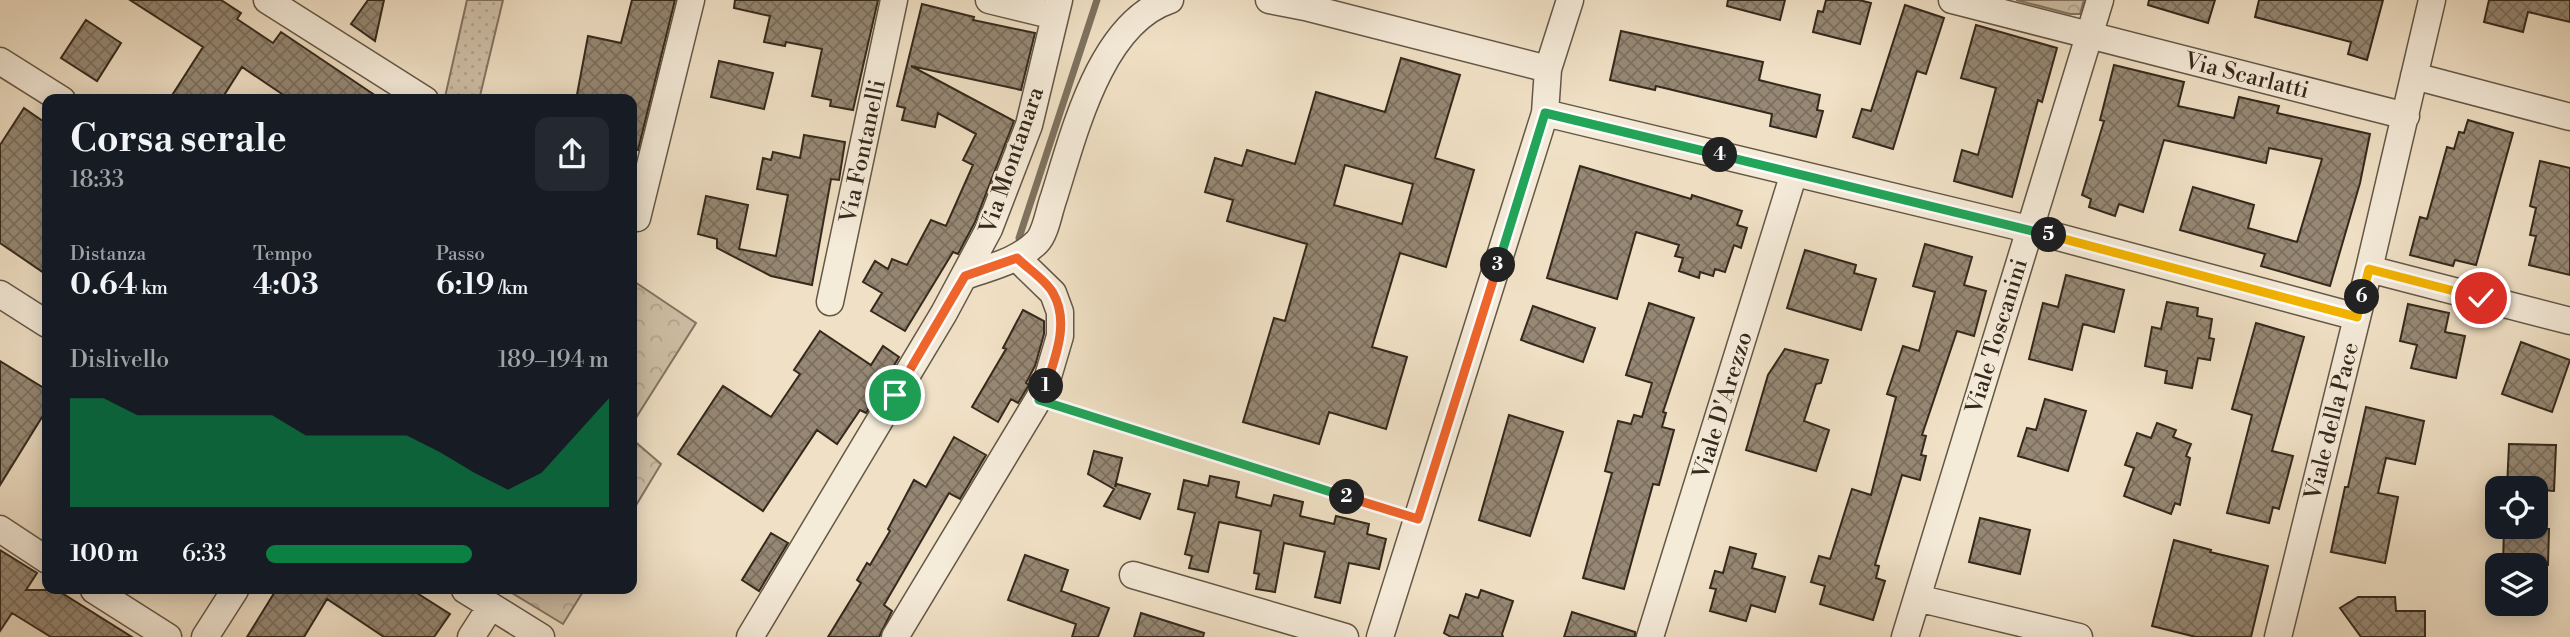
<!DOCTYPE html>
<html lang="it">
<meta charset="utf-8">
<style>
:root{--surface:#171b24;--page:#242831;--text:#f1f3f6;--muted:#9ea1a6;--accent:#0b8043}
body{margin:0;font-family:"Libre Bodoni",serif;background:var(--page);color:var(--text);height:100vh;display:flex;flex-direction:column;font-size:26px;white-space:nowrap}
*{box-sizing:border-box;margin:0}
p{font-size:23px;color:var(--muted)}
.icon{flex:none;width:38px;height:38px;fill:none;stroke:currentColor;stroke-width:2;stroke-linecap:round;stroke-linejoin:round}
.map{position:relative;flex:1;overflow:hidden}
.side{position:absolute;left:42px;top:94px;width:595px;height:500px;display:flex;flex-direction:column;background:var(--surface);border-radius:14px;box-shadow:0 4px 18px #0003}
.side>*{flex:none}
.controls{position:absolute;left:2485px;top:476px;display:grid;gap:14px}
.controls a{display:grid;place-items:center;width:63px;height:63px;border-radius:14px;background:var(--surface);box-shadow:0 4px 18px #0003;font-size:35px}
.pin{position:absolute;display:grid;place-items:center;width:60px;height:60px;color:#fff;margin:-30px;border:4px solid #fff;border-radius:50%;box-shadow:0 2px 7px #0007}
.km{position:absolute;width:35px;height:35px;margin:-18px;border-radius:50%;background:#222;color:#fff;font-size:19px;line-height:35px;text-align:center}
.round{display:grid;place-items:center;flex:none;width:74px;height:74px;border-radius:14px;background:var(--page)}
.headline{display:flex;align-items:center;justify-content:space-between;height:119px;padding:0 28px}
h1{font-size:38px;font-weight:600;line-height:52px}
.stats{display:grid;grid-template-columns:repeat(3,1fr);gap:10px;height:119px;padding:7px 28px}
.stats div{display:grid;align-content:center}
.stats b{font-size:30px;font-weight:600}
.stats small{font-size:19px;font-weight:400}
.stats p{font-size:19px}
.chart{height:196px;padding:14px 28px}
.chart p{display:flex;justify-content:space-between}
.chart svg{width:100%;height:126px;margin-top:7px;fill:var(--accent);opacity:.7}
ul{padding:0 28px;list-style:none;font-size:23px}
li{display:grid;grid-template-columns:112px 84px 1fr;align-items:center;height:52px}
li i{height:18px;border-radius:9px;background:var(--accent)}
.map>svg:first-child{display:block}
.forest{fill:url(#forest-crowns);stroke:#827562;stroke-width:2}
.garden{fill:url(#garden-dots);stroke:#827562;stroke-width:2}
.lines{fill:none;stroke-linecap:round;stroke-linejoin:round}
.stream{stroke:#7e725f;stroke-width:7}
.building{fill:url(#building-cross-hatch);stroke:#34291c;stroke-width:2;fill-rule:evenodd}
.minor-casing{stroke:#635746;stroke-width:29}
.path{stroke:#34291c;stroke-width:4.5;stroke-dasharray:2 3.5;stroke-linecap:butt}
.minor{stroke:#f5ebd9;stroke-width:26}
.split-1-casing{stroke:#fff;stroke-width:14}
.split-2-casing{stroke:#fff;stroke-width:14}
.split-3-casing{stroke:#fff;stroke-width:14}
.split-4-casing{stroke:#fff;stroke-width:14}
.split-5-casing{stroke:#fff;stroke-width:14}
.split-6-casing{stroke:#fff;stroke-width:14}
.split-7-casing{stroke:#fff;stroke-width:14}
.split-1{stroke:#f0652b;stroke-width:9}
.split-2{stroke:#22a559;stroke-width:9}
.split-3{stroke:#f0652b;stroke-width:9}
.split-4{stroke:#22a559;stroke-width:9}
.split-5{stroke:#22a559;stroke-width:9}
.split-6{stroke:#f5b400;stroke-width:9}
.split-7{stroke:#f5b400;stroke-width:9}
.labels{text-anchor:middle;stroke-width:5;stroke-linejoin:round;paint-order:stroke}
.street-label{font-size:23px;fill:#34291c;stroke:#f5ebd9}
</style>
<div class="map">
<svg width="2570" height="637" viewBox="0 0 2570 637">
<defs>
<pattern id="forest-crowns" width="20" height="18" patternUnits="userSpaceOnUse" patternTransform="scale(1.75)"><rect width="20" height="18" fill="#d0c1a8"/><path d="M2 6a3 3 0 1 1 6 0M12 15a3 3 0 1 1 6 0" fill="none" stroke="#b3a690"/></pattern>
<pattern id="garden-dots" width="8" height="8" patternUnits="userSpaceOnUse" patternTransform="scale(1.75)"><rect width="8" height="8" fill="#d0c1a8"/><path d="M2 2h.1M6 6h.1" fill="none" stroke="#b3a690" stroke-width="1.8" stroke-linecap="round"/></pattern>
<pattern id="building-cross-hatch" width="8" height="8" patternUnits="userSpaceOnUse" patternTransform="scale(1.75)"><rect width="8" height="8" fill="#968874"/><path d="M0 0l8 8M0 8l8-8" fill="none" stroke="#7b6f5e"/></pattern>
</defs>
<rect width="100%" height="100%" fill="#f0e0c5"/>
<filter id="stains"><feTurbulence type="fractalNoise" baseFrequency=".00286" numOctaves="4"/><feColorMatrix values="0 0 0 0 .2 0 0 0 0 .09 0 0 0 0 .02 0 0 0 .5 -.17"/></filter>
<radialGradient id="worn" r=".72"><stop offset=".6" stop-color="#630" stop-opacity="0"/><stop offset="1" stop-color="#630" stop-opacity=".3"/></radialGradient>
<path class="forest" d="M2016,0h68l-4,14h-10z
M632,280l64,43 -64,101z
M632,439l29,25 -29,48z
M507,590h77l-21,34z"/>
<path class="garden" d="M467,0h36l-24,100 -34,-3z"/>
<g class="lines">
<path class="stream" d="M1019,238l78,-238"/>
</g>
<path class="building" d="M130,0h91l20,13 -4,6 36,24 8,-11 101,68h-91l-49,-33 -21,33h-52l34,-53z
M368,0h16l-9,41 -24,-17z
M632,0h43l-37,150 -6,-1v-49h-56l12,-64 33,7z
M735,0h143l-25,110 -23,-4 1,-6 -19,-4 10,-47 -36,-7 -1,4 -21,-4 6,-26 -36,-8z
M1728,0h57l-5,20 -53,-14z
M1826,0h33l12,3 -11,41 -47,-12 5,-21 5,1z
M2149,0h66l-7,23 -60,-18z
M2259,0h124l-16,60 -19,-6 3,-12 -96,-25z
M2489,0h81v22l-42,-10 -5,20 -39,-10z
M922,4l52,13 -1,3 62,13 -14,57 -110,-24 103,55 -39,101 -17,32 -5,-2 -48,79 -34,-20 11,-18 -19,-11 12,-21 13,8 4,-10 15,6 24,-45 15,6 27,-61 -10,-5 13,-26 -38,-21 -3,14 -33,-7 3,-12 -8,-2z
M1905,5l39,13 -18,56 -9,-3 -24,78 -40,-12 9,-28 9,2z
M86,20l35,23 -24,38 -36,-23z
M1976,25l81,23 -15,54 -4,-2 -26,97 -58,-16 8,-31 16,5 18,-67 -35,-10z
M1621,31l142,31 -4,18 61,15 -3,15 6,1 -7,26 -46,-11 2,-12 -116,-28 -1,4 -45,-10z
M1401,58l59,17 -25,83 39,12 -28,97 -46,-14 -28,94 35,10 -21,72 -57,-17 -10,32 -76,-22 31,-104 11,3 22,-77 -80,-23 6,-21 -28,-8 10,-34 27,8 5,-16 48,14 21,-72 69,20zM1345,165l68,19 -11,40 -68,-19z
M719,61l54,12 -9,36 -53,-12z
M2114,65l70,17 -6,24 56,12 5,-21 40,9 -2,7 93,21 -10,49 -30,103 -69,-20 4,-12 -85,-24 13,-43 61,18 -6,23 49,14 25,-83 -53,-11 -3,15 -102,-23 -21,72 -24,-8 -4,12 -26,-9 2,-8 -9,-4 22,-74 -4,-1z
M24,108l23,16v151l-47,-32v-98z
M2468,120l45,13 -37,132 -21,-5 -2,6 -43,-11 10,-38 7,2 20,-72 7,2 5,-17 5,1z
M804,135l41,7 -6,38 -8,-1 -19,106 -41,-9 -54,-28v-9l-19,-5 8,-38 42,9 -9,44 37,7 12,-61 -31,-6 6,-31 8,2 2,-8 27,6z
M2540,161l30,7v107l-41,-10 7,-29 -6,-1 6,-27 -6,-2z
M1580,166l111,33 1,-4 50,16 -5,14 10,3 -6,20 -7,-3 -9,27 -10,-3 -2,7 -13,-4 -1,6 -20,-7 4,-13 -8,-2 4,-11 -43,-13 -19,67 -70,-21z
M1925,244l47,13 -8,28 22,6 -12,45 -17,-5 -35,104 4,1 -5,19 5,1 -6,24 -18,-5 -27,90 4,1 -3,12 9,3 -12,39 -53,-16 5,-18 -14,-4 8,-26 11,3 22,-70 19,6 25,-98 -9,-3 16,-48 16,5 16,-59 -22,-6z
M1805,250l51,15 -2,8 22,6 -15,51 -74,-22z
M2066,275l58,15 -10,42 -31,-8 -11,46 -43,-11 14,-56 15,4z
M2167,302l31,6 -1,8 15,3 -3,19 5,1 -4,21 -12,-2 -6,30 -27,-5 2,-12 -22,-5 7,-39 9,2z
M1649,303l45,15 -31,94 3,1 -4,14 12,3 -15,55 -6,-1 -29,105 -41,-11 29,-105 -7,-2 13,-50 13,3 3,-9 8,2 10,-34 -26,-8z
M2408,304l41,9 -4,19 20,4 -9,42 -45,-10 6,-23 -17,-4z
M1533,306l62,22 -12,34 -62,-22z
M1023,310l21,11v13l-9,32 -9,17 3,2 -11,18 -7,-4 -13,23 -26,-15 34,-58 -3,-1z
M2256,323l48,14 -32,114 21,5 -14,53 -6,-2 -4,16 -42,-10 25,-98 -20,-6z
M820,331l51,34 12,-19 16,11 -33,56 -6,-3 -23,34 -20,-14 -54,81 -85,-57 45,-68 48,31 29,-43 -6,-4z
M2521,342l49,18 -18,52 -50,-18z
M1785,349l43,11 -7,23 -5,1 -12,37 25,9 -13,41 -70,-21 22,-75z
M0,361l47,29v19l-47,76z
M2045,399l41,12 -18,60 -50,-15 9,-28 9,2z
M2366,407l58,14 -9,43 -29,-6 -8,35 20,4 -13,66 -54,-11 14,-65h3z
M1509,415l54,17 -33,104 -51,-16z
M2157,423l19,7 -3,7 18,7 -5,12 4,2 -10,47 -5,-2 -4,11 -47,-18 10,-28 -9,-3 12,-32 14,5z
M954,437l32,18 -26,44 -11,-6 -65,112 8,6 -13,26h-51l33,-54 -4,-3 10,-17 3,2 20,-34 -2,-2 26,-49 12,7z
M2509,444l47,1 -2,46 -47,-3z
M1094,451l28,7 -7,29 2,-3 33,10 -10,25 -36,-13 10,-17 -26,-15z
M1210,476l29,6 -3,15 35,9 3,-11 29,7 -3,14 34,8 2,-8 33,8 -2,10 19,5 -7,30 -30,-6 -9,40 -25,-6 10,-45 -41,-9 -9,49 -19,-3 3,-15 -5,-1 7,-42 -42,-9 -11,50 -19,-4 3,-12 -7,-2 10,-41 -17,-4 6,-29 24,6z
M1980,518l50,12 -10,44 -51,-12z
M2504,528l45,1 -1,36h-45z
M771,533l17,10 -29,48 -17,-11z
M2174,540l37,10 -1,2 58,14 -17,71h-55l-44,-11z
M1730,547l26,7 -4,14 33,9 -10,35 -24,-7 -5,16 -36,-10 6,-22 -6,-1 5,-17 8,2z
M0,550l37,23 -11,17h31l75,47h-81l-39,-24 -12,18z
M1025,555l43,15 -7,21 48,17 -11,29h-26l4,-13 -68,-24z
M276,590h136l38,24 -16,23h-50l-57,-38 -23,38h-57z
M1481,590l32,11 -11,33 1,3h-52l-7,-4 6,-18 8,3 8,-24 12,4z
M2358,597h37l1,14h29v26h-64l-21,-29z
M1572,612l63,20v5h-71z
M1141,613l63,20 -1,4h-69z"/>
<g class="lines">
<defs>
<path id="minor" d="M267,0l158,100
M989,0l66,16
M1269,0l36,7 243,62
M1952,0l454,116
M0,61l62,39
M2414,76l156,41
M1545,113l483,116 329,88
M637,218l54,-218
M2369,269l201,52
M965,276c25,-9 52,-14 72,-34 9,-9 12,-32 17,-45 20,-63 46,-174 116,-197
M0,294l47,30
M830,302l64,-302
M0,529l47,31
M1133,575l212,62
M94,590l74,47
M465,590l76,47
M1917,598l162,39
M205,637l30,-47
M471,637l20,-31
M750,637l194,-324 45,-84 40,-104 30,-125
M895,637l149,-247 16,-54v-24l-7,-19 -36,-35
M1380,637l165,-524 3,-44 22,-69
M1650,637l144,-464
M1905,637l195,-637
M2278,637l91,-368 63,-269"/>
</defs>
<use href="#minor" class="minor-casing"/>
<path class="path" d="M1060,406l335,106"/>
<use href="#minor" class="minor"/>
</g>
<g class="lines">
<defs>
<path id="split-1" d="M895,395l70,-119 52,-18c11,11 29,22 36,35 17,29 2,65 -7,93"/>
<path id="split-2" d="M1046,386l-7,14 308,97"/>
<path id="split-3" d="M1347,497l71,22 80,-254"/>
<path id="split-4" d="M1498,265l47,-152 175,42"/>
<path id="split-5" d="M1720,155l329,80"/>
<path id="split-6" d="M2049,235l308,82 5,-20"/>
<path id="split-7" d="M2362,297l7,-28 112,29"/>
</defs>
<use href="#split-1" class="split-1-casing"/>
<use href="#split-2" class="split-2-casing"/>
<use href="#split-3" class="split-3-casing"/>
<use href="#split-4" class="split-4-casing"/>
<use href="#split-5" class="split-5-casing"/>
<use href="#split-6" class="split-6-casing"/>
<use href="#split-7" class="split-7-casing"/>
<use href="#split-1" class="split-1"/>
<use href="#split-2" class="split-2"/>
<use href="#split-3" class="split-3"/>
<use href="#split-4" class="split-4"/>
<use href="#split-5" class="split-5"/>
<use href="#split-6" class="split-6"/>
<use href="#split-7" class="split-7"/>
</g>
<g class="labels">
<g class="street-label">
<text transform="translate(2247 75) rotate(14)" y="8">Via Scarlatti</text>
<text transform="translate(862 151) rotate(-78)" y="8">Via Fontanelli</text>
<text transform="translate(1011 160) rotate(-71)" y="8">Via Montanara</text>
<text transform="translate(1996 336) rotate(-73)" y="8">Viale Toscanini</text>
<text transform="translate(1722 405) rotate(-73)" y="8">Viale D'Arezzo</text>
<text transform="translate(2331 421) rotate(-76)" y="8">Viale della Pace</text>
</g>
</g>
<rect width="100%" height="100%" filter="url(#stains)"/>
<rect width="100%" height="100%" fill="url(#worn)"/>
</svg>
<div class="controls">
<a><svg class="icon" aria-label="locate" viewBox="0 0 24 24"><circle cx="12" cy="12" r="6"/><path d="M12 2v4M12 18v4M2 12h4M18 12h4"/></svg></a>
<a><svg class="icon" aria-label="layers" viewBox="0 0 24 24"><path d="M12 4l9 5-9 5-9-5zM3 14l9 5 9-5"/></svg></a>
</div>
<div class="pin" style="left:895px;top:395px;background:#1e9e55"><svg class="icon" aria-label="arrive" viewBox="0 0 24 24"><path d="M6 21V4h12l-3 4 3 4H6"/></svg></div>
<div class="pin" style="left:2481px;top:298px;background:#d93025"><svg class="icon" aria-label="check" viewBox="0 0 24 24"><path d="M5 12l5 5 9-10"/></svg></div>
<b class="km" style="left:1046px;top:386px">1</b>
<b class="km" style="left:1347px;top:497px">2</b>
<b class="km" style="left:1498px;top:265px">3</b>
<b class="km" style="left:1720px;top:155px">4</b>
<b class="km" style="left:2049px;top:235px">5</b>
<b class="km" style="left:2362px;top:297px">6</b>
<section class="side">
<div class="headline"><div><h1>Corsa serale</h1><p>18:33</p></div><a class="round"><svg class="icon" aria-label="share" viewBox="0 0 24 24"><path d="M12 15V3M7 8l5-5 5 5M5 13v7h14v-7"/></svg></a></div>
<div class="stats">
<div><p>Distanza</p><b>0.64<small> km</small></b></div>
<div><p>Tempo</p><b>4:03</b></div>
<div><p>Passo</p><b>6:19<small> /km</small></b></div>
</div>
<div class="chart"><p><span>Dislivello</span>189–194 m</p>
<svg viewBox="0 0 160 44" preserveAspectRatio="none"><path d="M0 44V6L10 6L20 12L30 12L40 12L50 12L60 12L70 19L80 19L90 19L100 19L110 25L120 32L130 38L140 32L150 19L160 6V44z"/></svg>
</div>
<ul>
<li><b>100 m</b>6:33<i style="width:60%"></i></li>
</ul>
</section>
</div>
